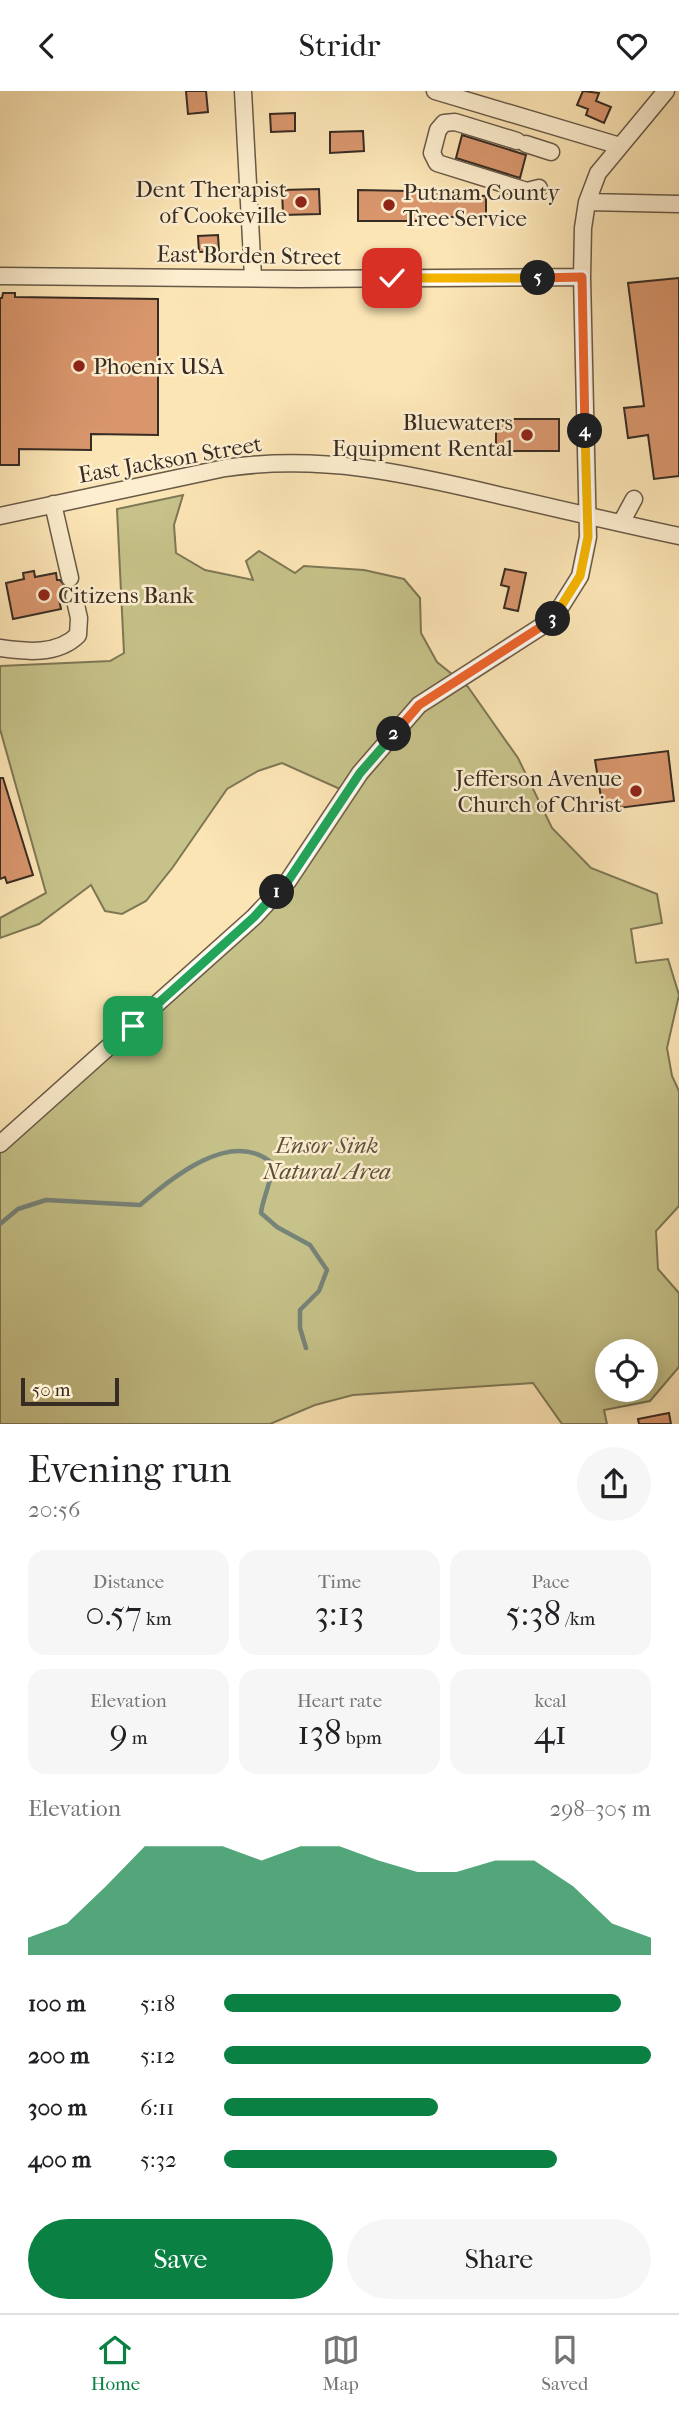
<!DOCTYPE html>
<meta charset="utf-8">
<style>
:root{--surface:#fff;--page:#f6f6f6;--text:#202124;--muted:#757577;--line:#e0e0e0;--accent:#0b8043}
body{margin:0;font-family:"IM FELL French Canon",serif;background:var(--page);color:var(--text);height:100vh;display:flex;flex-direction:column;font-size:26px;white-space:nowrap}
*{box-sizing:border-box;margin:0}
p{font-size:23px;color:var(--muted)}
.icon{flex:none;width:38px;height:38px;fill:none;stroke:currentColor;stroke-width:2;stroke-linecap:round;stroke-linejoin:round}
.map{position:relative;height:1333px;overflow:hidden}
.drawer{display:flex;flex-direction:column;background:var(--surface);flex:1}
.drawer>*{flex:none}
.controls{position:absolute;left:595px;top:1248px;display:grid;gap:14px}
.controls a{display:grid;place-items:center;width:63px;height:63px;border-radius:50%;background:var(--surface);box-shadow:0 4px 18px #0003;font-size:35px}
.scale{position:absolute;left:21px;bottom:18px;width:98px;box-sizing:border-box;padding-left:7px;border:4px solid #372c24;border-top:0;font-size:19px;line-height:24px;white-space:nowrap;color:#372c24;-webkit-text-stroke:5px #fdeecf;paint-order:stroke}
.pin{position:absolute;display:grid;place-items:center;width:60px;height:60px;color:#fff;margin:-30px;border-radius:14px;box-shadow:0 4px 10px #0006}
.km{position:absolute;width:35px;height:35px;margin:-18px;border-radius:50%;background:#222;color:#fff;font-size:19px;line-height:35px;text-align:center}
.round{display:grid;place-items:center;flex:none;width:74px;height:74px;border-radius:37px;background:var(--page)}
.overview{display:flex;align-items:center;justify-content:space-between;height:119px;padding:0 28px}
h1{font-size:38px;font-weight:600;line-height:52px}
.stats{display:grid;grid-template-columns:repeat(3,1fr);gap:10px;height:119px;padding:7px 28px}
.stats div{display:grid;align-content:center;border-radius:18px;background:var(--page);text-align:center}
.stats b{font-size:35px;font-weight:600}
.stats small{font-size:19px;font-weight:400}
.stats p{font-size:19px}
.chart{height:196px;padding:14px 28px}
.chart p{display:flex;justify-content:space-between}
.chart svg{width:100%;height:126px;margin-top:7px;fill:var(--accent);opacity:.7}
.cta{display:flex;gap:14px;margin-top:auto;padding:14px 28px}
.cta a{flex:1;height:80px;border-radius:42px;background:var(--accent);color:#fff;font-size:28px;font-weight:600;line-height:80px;text-align:center}
.cta a+a{background:var(--page);color:var(--text)}
ul{padding:0 28px;list-style:none;font-size:23px}
li{display:grid;grid-template-columns:112px 84px 1fr;align-items:center;height:52px}
li i{height:18px;border-radius:9px;background:var(--accent)}
header{display:flex;justify-content:space-between;align-items:center;height:91px;padding:0 28px;background:var(--surface);font-size:32px;font-weight:600}
.tab-bar{display:flex;justify-content:space-around;align-items:center;height:98px;border-top:2px solid var(--line);background:var(--surface);font-size:19px;color:var(--muted)}
.tab-bar a{display:grid;justify-items:center;gap:4px}
.tab-bar .selected{color:var(--accent)}
.map>svg:first-child{display:block}
.green{fill:#c6c289;stroke:#7e7756;stroke-width:2;fill-rule:evenodd}
.lines{fill:none;stroke-linecap:round;stroke-linejoin:round}
.stream{stroke:#76847a;stroke-width:4.5}
.building{fill:#d9966d;stroke:#372c24;stroke-width:2}
.minor-casing{stroke:#685a48;stroke-width:19}
.minor{stroke:#fdeecf;stroke-width:16}
.split-1-casing{stroke:#fff;stroke-width:14}
.split-2-casing{stroke:#fff;stroke-width:14}
.split-3-casing{stroke:#fff;stroke-width:14}
.split-4-casing{stroke:#fff;stroke-width:14}
.split-5-casing{stroke:#fff;stroke-width:14}
.split-6-casing{stroke:#fff;stroke-width:14}
.split-1{stroke:#22a559;stroke-width:9}
.split-2{stroke:#22a559;stroke-width:9}
.split-3{stroke:#f0652b;stroke-width:9}
.split-4{stroke:#f5b400;stroke-width:9}
.split-5{stroke:#f0652b;stroke-width:9}
.split-6{stroke:#f5b400;stroke-width:9}
.poi-dot{fill:#8f2418;stroke:#fdeecf;stroke-width:2.5}
.labels{text-anchor:middle;stroke-width:5;stroke-linejoin:round;paint-order:stroke}
.poi-label{font-size:23px;fill:#372c24;stroke:#fdeecf;text-anchor:end}
.street-label{font-size:23px;fill:#372c24;stroke:#fdeecf}
.park-label{font-size:23px;font-style:italic;fill:#5b523d;stroke:#fdeecf}
</style>
<header><svg class="icon" aria-label="back" viewBox="0 0 24 24"><path d="M15 5l-7 7 7 7"/></svg>Stridr<svg class="icon" aria-label="heart" viewBox="0 0 24 24"><path d="M12 20l-8-8c-3-5 5-10 8-4 3-6 11-1 8 4z"/></svg></header>
<div class="map">
<svg width="679" height="1333" viewBox="0 0 679 1333">
<rect width="100%" height="100%" fill="#fce5b5"/>
<filter id="stains"><feTurbulence type="fractalNoise" baseFrequency=".00286" numOctaves="4"/><feColorMatrix values="0 0 0 0 .2 0 0 0 0 .09 0 0 0 0 .02 0 0 0 .5 -.17"/></filter>
<radialGradient id="worn" r=".72"><stop offset=".6" stop-color="#630" stop-opacity="0"/><stop offset="1" stop-color="#630" stop-opacity=".3"/></radialGradient>
<path class="green" d="M183,404l-9,30 2,28 29,17 48,10 -7,-19 13,-10 36,22 9,-7 60,4 40,9 16,19 1,35 16,29 31,25 50,71 34,70 39,40 66,26 5,29 -31,6 5,34 32,-4 11,36 -12,53 5,28 7,15v115l-23,25 2,38 21,24v74l-29,34 -46,9 3,14h-45l-29,-41 -180,12 -38,10 -45,19h-270v-282l288,-261 52,-92 -58,-26 -24,8 -31,18 -54,78 -27,34 -24,13 -17,-3 -14,-26 -52,39 -39,14v-20l46,-25 -46,-164v-63l110,-5 14,-8 -7,-144zM607,1260h39v38h-39z"/>
<g class="lines">
<path class="stream" d="M0,1133l18,-15 28,-9 94,5c32,-27 91,-77 132,-42 1,17 -9,33 -11,50l16,14 33,18 17,25 -8,21 -19,19v18l6,20"/>
</g>
<path class="building" d="M186,0h20l2,21 -20,2z
M583,0l16,2 -3,8 15,6 -7,16 -18,-8 2,-6 -11,-4z
M295,22v18l-24,1 -1,-18z
M363,40l1,20 -34,2v-21z
M462,44l64,20 -6,23 -64,-20z
M319,98l1,25 -37,1 -1,-25z
M358,99l103,2v3l25,1v22l-67,-2v5h-61z
M218,144l1,16 -20,1 -1,-16z
M679,187v198l-25,3 -6,-44 -20,3 -4,-30 20,-2 -16,-123z
M3,202h12v4l143,2v136l-67,-1v16l-72,-1v16h-19v-167h2z
M496,328h63v32h-63z
M505,478l21,4 -8,38 -14,-3 5,-21 -8,-2z
M34,480l1,6 21,-4 1,7h3l7,8 -3,11h-5l2,10 -48,10 -7,-36 18,-4 -1,-6z
M668,660l6,50 -71,9 -8,-50z
M0,687h3l30,97 -26,8 -2,-6 -5,2z
M669,1322l2,11h-32l-1,-5z"/>
<g class="lines">
<defs>
<path id="minor" d="M243,0l10,186
M435,0l185,55
M517,50l-62,-19 -11,1 -6,7 -6,23 5,10 90,28 12,-3
M526,53l25,8
M587,111l92,2
M0,185l298,3 284,-2
M53,413l17,74
M0,425l225,-48c96,-14 180,5 273,27 60,14 120,28 181,41
M621,432l13,-24
M0,557c26,4 58,7 78,-13l1,-17 -5,-22
M0,1053l254,-227 34,-36 72,-108 59,-68 134,-86 27,-43 8,-39 -6,-260 1,-49 4,-26 11,-29 68,-82"/>
</defs>
<use href="#minor" class="minor-casing"/>
<use href="#minor" class="minor"/>
</g>
<g class="lines">
<defs>
<path id="split-1" d="M133,935l121,-109 23,-25"/>
<path id="split-2" d="M277,801l11,-11 72,-108 34,-39"/>
<path id="split-3" d="M394,643l25,-29 134,-86"/>
<path id="split-4" d="M553,528l27,-43 8,-39 -3,-106"/>
<path id="split-5" d="M538,187l44,-1 3,154"/>
<path id="split-6" d="M392,187h146"/>
</defs>
<use href="#split-1" class="split-1-casing"/>
<use href="#split-2" class="split-2-casing"/>
<use href="#split-3" class="split-3-casing"/>
<use href="#split-4" class="split-4-casing"/>
<use href="#split-5" class="split-5-casing"/>
<use href="#split-6" class="split-6-casing"/>
<use href="#split-1" class="split-1"/>
<use href="#split-2" class="split-2"/>
<use href="#split-3" class="split-3"/>
<use href="#split-4" class="split-4"/>
<use href="#split-5" class="split-5"/>
<use href="#split-6" class="split-6"/>
</g>
<g class="poi-dot">
<circle cx="301" cy="111" r="7"/>
<circle cx="389" cy="114" r="7"/>
<circle cx="79" cy="275" r="7"/>
<circle cx="527" cy="344" r="7"/>
<circle cx="44" cy="504" r="7"/>
<circle cx="636" cy="700" r="7"/>
</g>
<g class="labels">
<g class="poi-label">
<text x="287" y="106">Dent Therapist<tspan x="287" dy="26">of Cookeville</tspan></text>
<text x="403" y="109" text-anchor="start">Putnam County<tspan x="403" dy="26">Tree Service</tspan></text>
<text x="93" y="283" text-anchor="start">Phoenix USA</text>
<text x="513" y="339">Bluewaters<tspan x="513" dy="26">Equipment Rental</tspan></text>
<text x="58" y="512" text-anchor="start">Citizens Bank</text>
<text x="622" y="695">Jefferson Avenue<tspan x="622" dy="26">Church of Christ</tspan></text>
</g>
<g class="street-label">
<text transform="translate(249 164) rotate(1)" y="8">East Borden Street</text>
<text transform="translate(170 368) rotate(-10)" y="8">East Jackson Street</text>
</g>
<g class="park-label">
<text x="327" y="1062">Ensor Sink<tspan x="327" dy="26">Natural Area</tspan></text>
</g>
</g>
<rect width="100%" height="100%" filter="url(#stains)"/>
<rect width="100%" height="100%" fill="url(#worn)"/>
</svg>
<div class="controls">
<a><svg class="icon" aria-label="locate" viewBox="0 0 24 24"><circle cx="12" cy="12" r="6"/><path d="M12 2v4M12 18v4M2 12h4M18 12h4"/></svg></a>
</div>
<div class="scale">50 m</div>
<div class="pin" style="left:133px;top:935px;background:#1e9e55"><svg class="icon" aria-label="arrive" viewBox="0 0 24 24"><path d="M6 21V4h12l-3 4 3 4H6"/></svg></div>
<div class="pin" style="left:392px;top:187px;background:#d93025"><svg class="icon" aria-label="check" viewBox="0 0 24 24"><path d="M5 12l5 5 9-10"/></svg></div>
<b class="km" style="left:277px;top:801px">1</b>
<b class="km" style="left:394px;top:643px">2</b>
<b class="km" style="left:553px;top:528px">3</b>
<b class="km" style="left:585px;top:340px">4</b>
<b class="km" style="left:538px;top:187px">5</b>
</div>
<section class="drawer">
<div class="overview"><div><h1>Evening run</h1><p>20:56</p></div><a class="round"><svg class="icon" aria-label="share" viewBox="0 0 24 24"><path d="M12 15V3M7 8l5-5 5 5M5 13v7h14v-7"/></svg></a></div>
<div class="stats">
<div><p>Distance</p><b>0.57<small> km</small></b></div>
<div><p>Time</p><b>3:13</b></div>
<div><p>Pace</p><b>5:38<small> /km</small></b></div>
</div>
<div class="stats">
<div><p>Elevation</p><b>9<small> m</small></b></div>
<div><p>Heart rate</p><b>138<small> bpm</small></b></div>
<div><p>kcal</p><b>41</b></div>
</div>
<div class="chart"><p><span>Elevation</span>298–305 m</p>
<svg viewBox="0 0 160 44" preserveAspectRatio="none"><path d="M0 44V38L10 33L20 20L30 6L40 6L50 6L60 11L70 6L80 6L90 11L100 15L110 15L120 11L130 11L140 20L150 33L160 38V44z"/></svg>
</div>
<ul>
<li><b>100 m</b>5:18<i style="width:93%"></i></li>
<li><b>200 m</b>5:12<i style="width:100%"></i></li>
<li><b>300 m</b>6:11<i style="width:50%"></i></li>
<li><b>400 m</b>5:32<i style="width:78%"></i></li>
</ul>
<div class="cta"><a>Save</a><a>Share</a></div>
</section>
<nav class="tab-bar">
<a class="selected"><svg class="icon" aria-label="home" viewBox="0 0 24 24"><path d="M3 11l9-7 9 7M6 9v11h12V9"/></svg>Home</a>
<a><svg class="icon" aria-label="map" viewBox="0 0 24 24"><path d="M3 6l6-2 6 2 6-2v14l-6 2-6-2-6 2zM9 4v14M15 6v14"/></svg>Map</a>
<a><svg class="icon" aria-label="saved" viewBox="0 0 24 24"><path d="M7 4h10v16l-5-4-5 4z"/></svg>Saved</a>
</nav>
